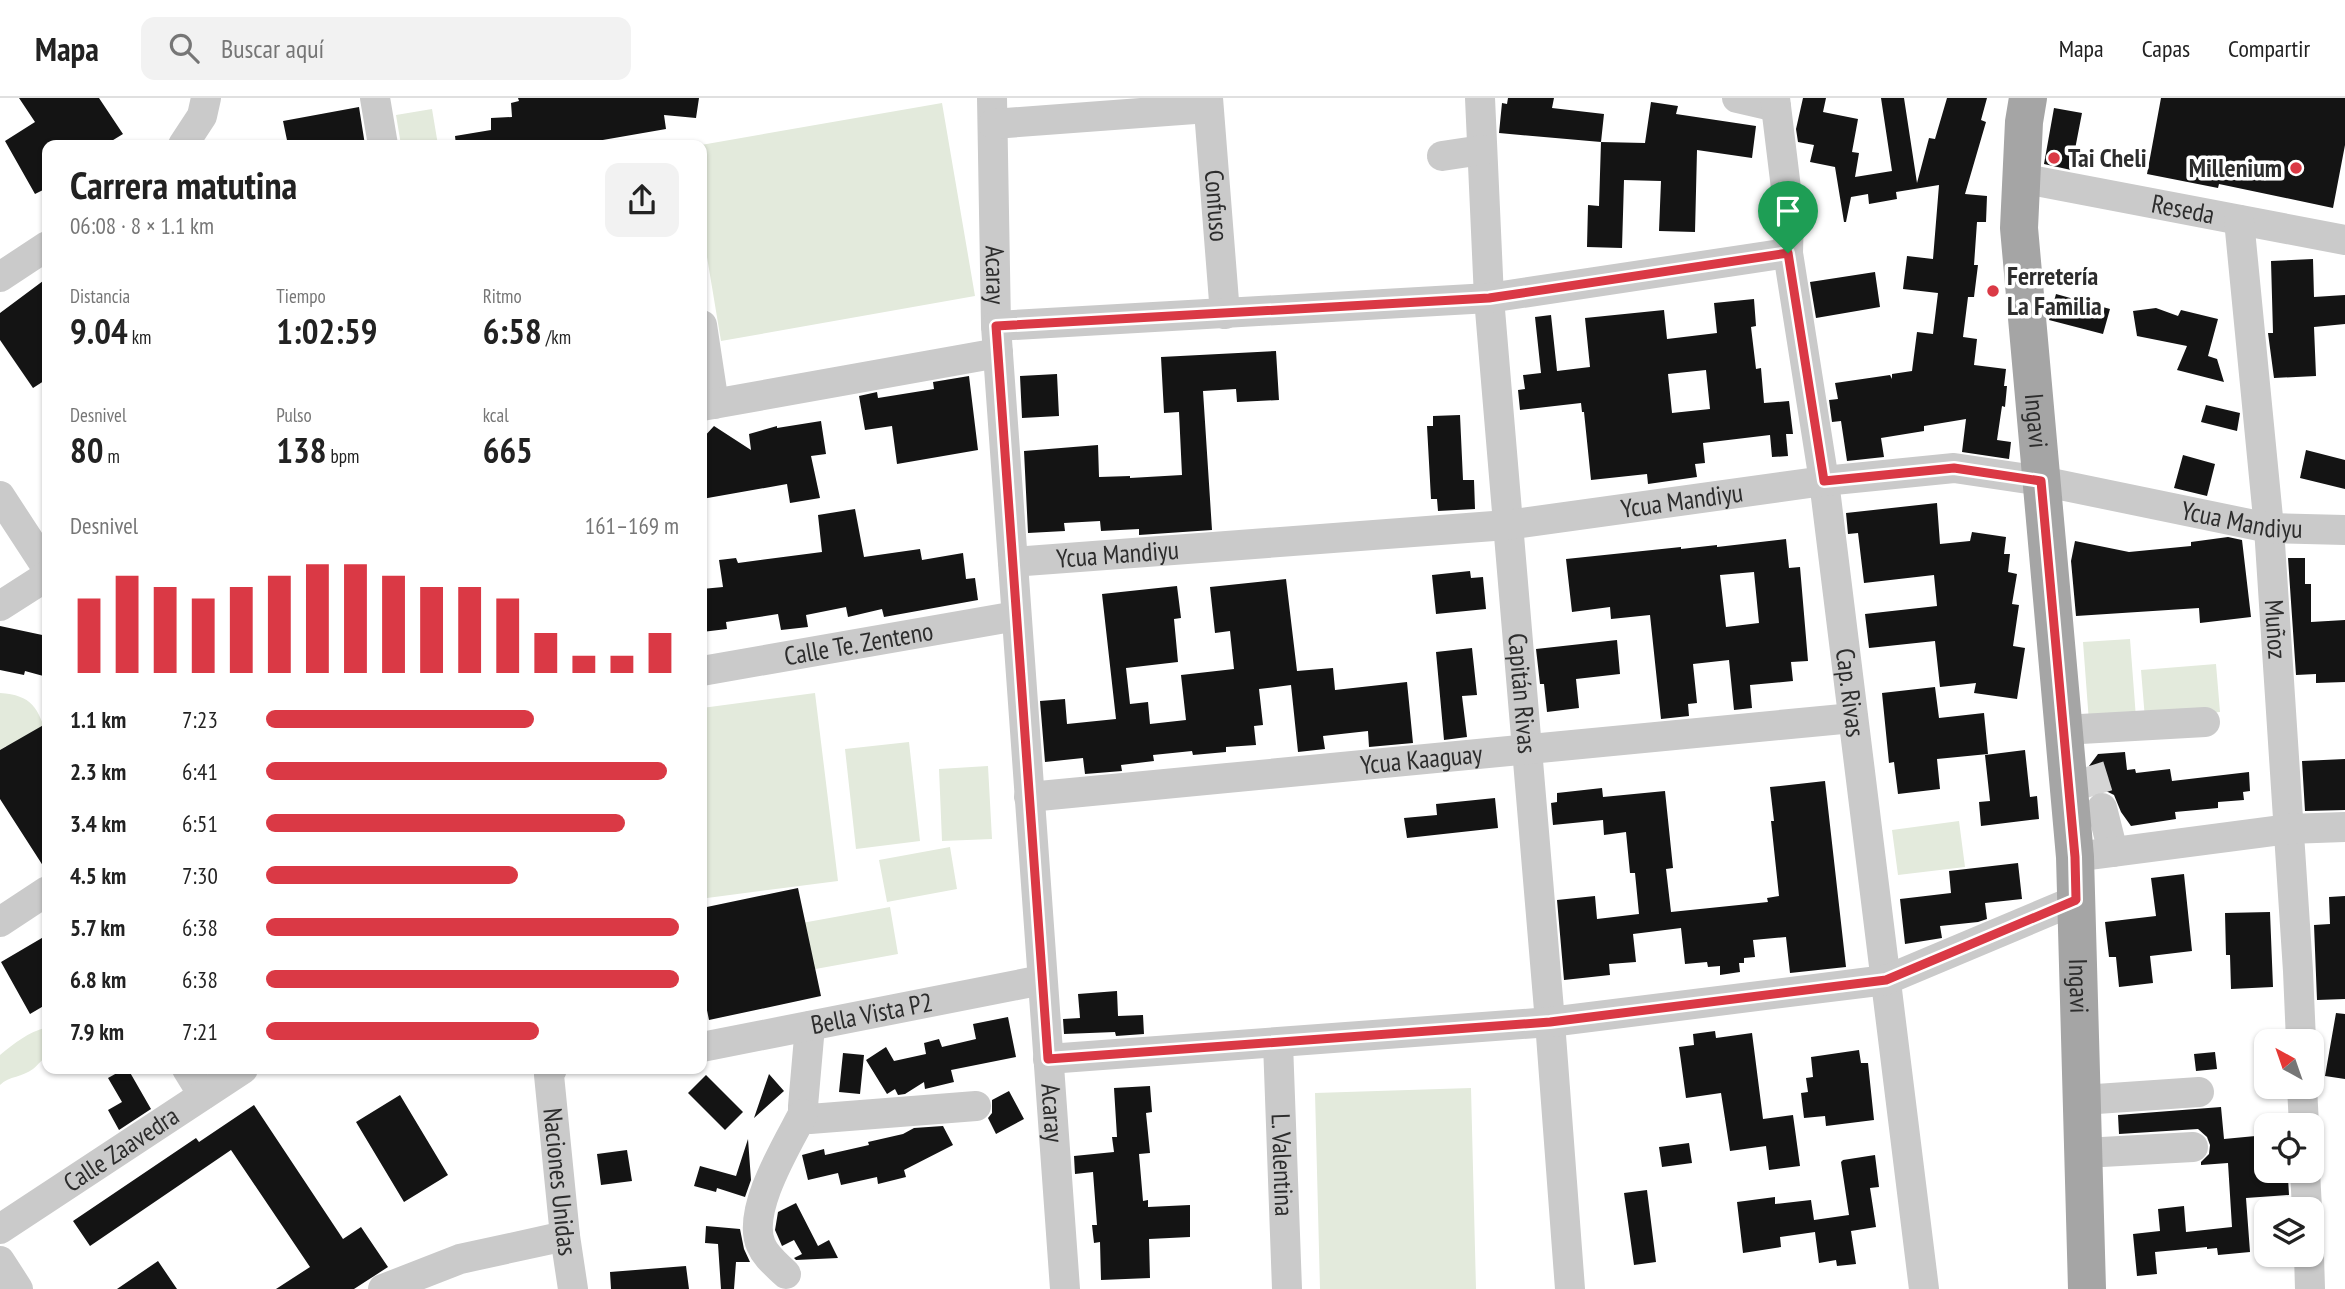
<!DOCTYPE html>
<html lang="es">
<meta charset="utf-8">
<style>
:root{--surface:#fff;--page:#f2f2f2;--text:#222;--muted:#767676;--line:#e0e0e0;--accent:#da3945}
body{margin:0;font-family:"PT Sans Narrow",sans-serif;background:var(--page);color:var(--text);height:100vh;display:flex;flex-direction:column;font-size:26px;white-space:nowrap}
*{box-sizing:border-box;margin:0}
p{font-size:23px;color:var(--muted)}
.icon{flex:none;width:38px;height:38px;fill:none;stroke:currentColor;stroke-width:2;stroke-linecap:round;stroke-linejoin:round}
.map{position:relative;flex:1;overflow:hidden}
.panel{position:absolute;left:42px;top:42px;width:665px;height:934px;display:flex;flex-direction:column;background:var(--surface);border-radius:14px;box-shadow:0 2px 5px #0004}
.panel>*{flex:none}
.needle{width:46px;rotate:320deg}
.fabs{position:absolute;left:2254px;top:931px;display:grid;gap:14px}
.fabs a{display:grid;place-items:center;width:70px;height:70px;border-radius:14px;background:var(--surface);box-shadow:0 2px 5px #0004;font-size:35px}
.pin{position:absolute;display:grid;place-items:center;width:60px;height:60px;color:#fff;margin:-72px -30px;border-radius:50% 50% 50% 0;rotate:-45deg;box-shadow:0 0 7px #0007}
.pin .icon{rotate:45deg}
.round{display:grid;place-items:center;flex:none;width:74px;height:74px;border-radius:14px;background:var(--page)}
.summary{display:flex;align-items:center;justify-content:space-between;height:119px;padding:0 28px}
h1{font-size:38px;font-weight:600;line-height:52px}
.figures{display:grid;grid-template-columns:repeat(3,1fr);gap:10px;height:119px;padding:7px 28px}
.figures div{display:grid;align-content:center}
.figures b{font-size:35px;font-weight:600}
.figures small{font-size:19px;font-weight:400}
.figures p{font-size:19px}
.chart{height:196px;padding:14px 28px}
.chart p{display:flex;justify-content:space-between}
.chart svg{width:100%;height:126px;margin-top:7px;stroke:var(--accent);stroke-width:6}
ul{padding:0 28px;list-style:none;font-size:23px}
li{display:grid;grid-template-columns:112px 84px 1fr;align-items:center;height:52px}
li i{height:18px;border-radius:9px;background:var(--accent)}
header{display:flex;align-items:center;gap:42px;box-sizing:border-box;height:98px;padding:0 35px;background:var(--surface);border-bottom:2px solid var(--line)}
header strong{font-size:33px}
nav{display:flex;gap:38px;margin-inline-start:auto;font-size:24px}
.search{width:490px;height:63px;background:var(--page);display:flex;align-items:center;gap:18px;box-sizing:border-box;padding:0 24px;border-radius:14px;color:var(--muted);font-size:26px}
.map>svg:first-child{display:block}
.green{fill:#e3eadc}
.building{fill:#141414;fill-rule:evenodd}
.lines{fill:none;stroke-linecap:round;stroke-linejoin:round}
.minor-tunnel{stroke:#d5d5d5;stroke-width:30;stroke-dasharray:30 15;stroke-linecap:butt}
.minor{stroke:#cacaca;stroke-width:30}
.major{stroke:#a5a5a5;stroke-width:38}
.route-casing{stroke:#fff;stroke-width:14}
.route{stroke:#da3945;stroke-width:9}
.poi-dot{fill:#da3945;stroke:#fff;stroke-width:2.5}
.labels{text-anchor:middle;stroke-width:7;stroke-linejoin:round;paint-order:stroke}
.poi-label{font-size:26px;font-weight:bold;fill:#2d2d2d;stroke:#fff;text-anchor:start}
.street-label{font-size:26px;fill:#2d2d2d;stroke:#fff}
</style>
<header>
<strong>Mapa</strong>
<div class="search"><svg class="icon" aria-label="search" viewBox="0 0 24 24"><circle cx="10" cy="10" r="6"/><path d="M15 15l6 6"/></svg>Buscar aquí</div>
<nav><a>Mapa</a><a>Capas</a><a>Compartir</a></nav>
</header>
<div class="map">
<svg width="2345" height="1191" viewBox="0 0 2345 1191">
<rect width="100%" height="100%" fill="#fff"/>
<path class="green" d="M942,5l33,193 -254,45 -19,-114 -1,-82z
M432,11l6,36h-37l-5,-30z
M2130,541l6,79 -47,4 -6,-80z
M2216,566l4,48 -75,7 -4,-49z
M0,595c32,2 38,15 47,43l-25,21 -16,-11 -6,4z
M815,595l23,188 -131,17 -5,-42v-148z
M909,644l11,99 -64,8 -11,-100z
M988,668l4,73 -50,2 -3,-72z
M1959,723l6,46 -67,8 -6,-45z
M950,749l7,42 -70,13 -8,-42z
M890,809l8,47 -88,16 -8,-47z
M47,929v30c-6,3 -8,7 -14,12 -10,8 -24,7 -33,16v-30c16,-13 27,-22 47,-28z
M1471,990l5,201h-156l-5,-196z"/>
<path class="building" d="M19,0h80l24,36 -18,11h-58v43l-12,6 -30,-53 30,-19z
M518,0h181l-3,20 -32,-3 2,14 -92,16h-118l-1,-9 36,-6v-12l21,-1 -1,-14 8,-2z
M1508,0h46l-2,10 52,6 -3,28 -102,-9 3,-30 5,1z
M1803,0h23l-3,14 35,7 -6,33 7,1 -4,24 37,-6 -11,-73h23l13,85 12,-45 6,1 12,-41h40l-6,22 5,2 -21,72 22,2 -1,26h-9l-3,43h4l-4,32h-6l-5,40 14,2 -3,26 32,4 -2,17h3l-2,21 -3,-1 -5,34 14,2 -2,17 -47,-7 4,-33 -42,7v5l-43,7 3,19 -37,4 -6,-40 -9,1 -3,-22 9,-1 -3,-16 55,-8 2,4v-5l20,-3 5,-39 16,2 5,-41 -35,-4 4,-33 26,3 6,-74 -43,7 1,7 -28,5 -1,-10 -17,3 -5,25h-2l-9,-55 -25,-5 4,-17 -16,-3 -2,-13z
M2161,0h184v47l-12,63 -114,-24 -1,4 -71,-14z
M1651,4l27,4 -2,8 80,12 -4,32 -55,-8 -2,82 -36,-1 2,-50 -37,-1 -2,68 -35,-1 1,-42 11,1 2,-64 44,1z
M359,9l6,38h-77l-5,-24z
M2054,10l28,5 -11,57 -27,-6z
M2313,161l1,38 31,-2v29l-31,3 2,49 -42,2 -6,-45h5l-2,-72z
M1875,174l5,35 -64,11 -6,-36z
M47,180v101l-14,9 -33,-48v-27z
M2056,196l54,15 -7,25 -54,-14z
M1754,201l2,27 -5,1 5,42 5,-1 3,35 25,-2 4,33h-7l2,22 -16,1 -2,-22 -67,8 2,20 -10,1 2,13 -49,7 -1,-10 -56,6 -7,-68h-2l-1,-9 -61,7 -2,-20 7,-1 -2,-14 18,-2 -6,-56 16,-2 6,56 33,-4 -5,-49 79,-8 3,29 50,-6 -3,-30zM1706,272l4,39 -38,4 -4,-39z
M2156,210l22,8 3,-6 37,9 -10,37 9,3 7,23 -47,-12 10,-24 -50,-10 -4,-25z
M1276,253l3,49 -42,2 -1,-13 -33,2 9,139 -73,5v-6l-38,2 -1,-10 -36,2 1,8 -37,2 -4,-82 74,-6 1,32 31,-1v2l52,-3 -3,-63 -15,1 -3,-56z
M1057,276l2,42 -37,2 -2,-42z
M969,278l9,74 -81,14 -5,-38 -27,4 -6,-34 18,-4 1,6 56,-9 -1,-7z
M2206,307l34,8 -3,18 -36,-9z
M1460,317l3,65h11l1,29 -37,2 -1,-12h-6l-4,-73h6v-10z
M821,323l5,33 -15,2 9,42 -30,5 -3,-19 -85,15v-60l12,-13 37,24 -2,-16 28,-8v2z
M2306,352l39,10v29l-45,-11z
M2183,357l32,9 -8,32 -33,-8z
M1937,405l3,41 30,-3 2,-9 34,5 -2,17h6l-2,18 9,2 -5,30 7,1 -6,41 12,2 -8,51 -43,-6 2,-10 -36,4 -5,-46 -66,7 -4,-34 72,-8 -3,-31 -70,8 -6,-50 -10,1 -2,-21z
M855,411l9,48 56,-8 2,11 41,-7 3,26 9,-1 3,22 -94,17 -2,-8 -34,8 -2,-10 -40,8 2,12 -27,3 -3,-16 -52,8 1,7 -25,3v-43l21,-2 -4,-27 17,-2 2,5 84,-11 -4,-37z
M2228,439l14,3 9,77 -51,6 -1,-15 -123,8 -5,-55 4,-20 54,11 62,-6v-4z
M1786,441l3,29 11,-1 8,94 -17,1 2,19 -43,4 2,23 -18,2 -5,-50 -36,4 4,39 -9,1 1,12 -28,3 -11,-104 -39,4 -1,-12 -38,5 -6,-53 115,-12v2l36,-4v2zM1754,474l5,51 -33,4 -6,-52z
M2288,460h17v26h6v38l34,-2v62l-29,1v-9l-20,1z
M1470,473l1,7 12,-1 3,32 -50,5 -4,-39z
M1286,481l11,92 36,-3 2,22 72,-8 6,61 -44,4 -1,-16 -45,5 2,13 -27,3 -7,-67 -32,4 4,36 -9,1 2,19 -30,2v5l-33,3 -1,-4 -39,4 1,6 -33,4 1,6 -37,3 -2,-16 -38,4 -5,-61 25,-2 2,25 49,-5 -14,-125 75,-8 4,32 -7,1 4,43 -52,6 4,36 18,-2 2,22 36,-4 -5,-45 53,-6 -4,-38 -15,2 -5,-46z
M0,528l47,10v41l-22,-6 -1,4 -24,-5z
M1617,542l3,34 -44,5 3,29 -32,4 -3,-28h-4l-4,-35z
M1472,550l5,47 -15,1 5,41 -23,3 -8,-88z
M1935,589l4,31 45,-5 4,41 -51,5 3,30 -42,5 -4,-32 -5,1 -7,-70z
M47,625v149l-47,-73v-49z
M2025,652l5,47 7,-1 2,23 -58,7 -2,-24 11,-1 -5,-46z
M2125,654l2,18 8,-1 1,4 34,-4 2,12 77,-9 1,19 -7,1 1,8 -26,2v6l-43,4 1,7 -45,7 -10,-14 -7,-17 -8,-4h-8l-7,3 -2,-28 9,-12z
M2345,661v51l-40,1 -3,-50z
M1825,683l21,186 -56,6 -4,-36 -33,3 2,17 -11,1v5h-5l1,9 -20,3v-9l-12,1 -1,-5 -22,2 -4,-36 -48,6 3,28 -27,2 1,11 -46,5 -7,-80 38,-4 2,23 42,-5 -4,-41h-5l-4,-41 -22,3 -1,-15 -50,5 -2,-22 6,-1v-9l45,-5 1,9 62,-6 8,77 -7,1 5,43 97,-10 -1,-4 12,-2 -8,-75h3l-4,-34z
M1495,700l3,30 -91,10 -3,-20 33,-3 -1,-11z
M2018,765l4,36 -37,4 2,16 -9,3 -38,4 2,12 -37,6 -5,-45 51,-6 -2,-22z
M2184,776l8,77 -42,5 3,27 -34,4 -3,-30h-7l-4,-35 51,-6 -5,-38z
M798,790l23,108 -112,24 -7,-34v-78z
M2345,798v103l-28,1 -3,-75 16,-1 -1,-27z
M2270,814l3,75 -42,2 -1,-34h-4l-1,-42z
M47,837v69l-17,10 -29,-52z
M1117,893l1,25 25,-1 1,19 -28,2 -1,-4 -51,2 -1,-15 17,-1 -2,-24z
M2336,915l9,1v65l-20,-3z
M1008,919l8,40 -65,13 3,12 -29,7 -1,-7 -19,12 -7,1 -3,-6 -8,5 -21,-34 20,-13 8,14 32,-7 -2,-11 15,-4 3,8 34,-8 -3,-15z
M1715,933l1,7 36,-5 11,86 30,-4 7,51 -31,4 -3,-24 -36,5 -9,-58 -35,5 -7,-51 15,-2 -1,-11z
M1859,952l2,13h7l6,57 -48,6 -1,-10 -21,2 -3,-25 7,-1 -2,-14 7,-1 -2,-20z
M2215,954l2,17 -21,2 -2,-17z
M843,955l21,2 -4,39 -21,-2z
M124,971h4l23,40 -32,21 -11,-20 14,-8 -14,-24z
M769,976l15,17 -30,27z
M706,977l37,37 -18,18 -37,-37z
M1150,988l2,26 -6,1 4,40 -11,1 4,47 5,-1v7l42,-2v32l-41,2 1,39 -49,2 -1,-38 -6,1 -2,-18h5l-4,-53 -18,2 -1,-18 40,-4 -2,-15h5l-3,-49z
M1009,993l15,28 -28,15 -8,-16 4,-5v-13z
M400,997l48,80 -44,27 -48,-80z
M254,1007l89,134 18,-12 27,40 -34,22h-78l34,-22 -79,-117 -141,96 -17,-25 123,-83 3,4z
M2221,1009l3,32 42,-4v36h11v8l11,-1 1,17 -43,3 4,54 -32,3 -1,-7 -10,1v-2l-52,5 2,22 -20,2 -4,-42 27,-3 -2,-22 26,-3 2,26 46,-5 -4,-64 -27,2v-3l8,-8 1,-9 -3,-8 -9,-8 -79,5 -1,-19z
M943,1028l10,19 -49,25 2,7 -28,7 -1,-7 -36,8 -3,-12 -30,7 -6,-25 22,-6 1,6 44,-10 -1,-3 35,-8 11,-6z
M748,1041l3,41 -6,17 -28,-9 -1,4 -22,-6 6,-20 36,10z
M1689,1045l3,20 -30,4 -3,-20z
M627,1052l5,31 -31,4 -4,-31z
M1875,1057l4,32 -9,1 6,39 -25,4 5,33 -19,2 -1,-6 -17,3 -4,-31 -35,5 1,10 -38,6 -6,-51 38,-5v7l36,-4 3,20 35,-5 -8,-53 2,-2z
M1647,1092l9,72 -22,3 -10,-72z
M796,1105l22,43 11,-6 9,18 -42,2 -2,-2 8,-4 -8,-14 -12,6 -7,-16 3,-18z
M706,1128l34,3 4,20 6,13h-14l-2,27h-13l-3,-45 -13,-1z
M158,1163l19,28h-60z
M686,1168l3,23h-78l-1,-17z"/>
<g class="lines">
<path class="minor-tunnel" d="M2089,668l13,42"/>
<g class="minor">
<path d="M375,0l8,47"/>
<path id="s1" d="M992,0l4,228 69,963"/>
<path id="s2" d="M1208,0l17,216"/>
<path id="s3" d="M1480,0l9,200 61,724 20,267"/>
<path d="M1737,0l39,9"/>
<path id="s4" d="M1775,0l14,115 -1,40 36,228 100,808"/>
<path d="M993,26l215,-16"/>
<path d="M183,47l19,-29 4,-18"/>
<path d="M1442,58l40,-6"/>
<path id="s5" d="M2020,80l325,62"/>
<path id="s6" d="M2239,122l30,308 29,443 3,70"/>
<path d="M0,179l47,-31"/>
<path d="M702,227l12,79"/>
<path d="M996,228l493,-28 299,-45"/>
<path d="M702,308l296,-53"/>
<path d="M0,398l47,72"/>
<path id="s7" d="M1013,464l494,-37 317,-44 130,-13 87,13 228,47 76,2"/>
<path d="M0,508l47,-30"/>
<path id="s8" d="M702,573l314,-55"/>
<path d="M2063,632l142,-8"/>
<path id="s9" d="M1029,699l824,-79"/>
<path d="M2102,710l11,44"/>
<path d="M2075,759l213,-28 57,-2"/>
<path d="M0,824l47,-31"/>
<path d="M810,928l-7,80v8l7,5 166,-13"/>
<path id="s10" d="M1278,945l9,246"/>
<path id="s11" d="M702,949l340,-67"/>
<path d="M1048,961l502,-37 336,-42 190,-80"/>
<path d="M187,971l16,26"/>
<path id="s12" d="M552,971l-3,6 16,161 8,53"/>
<path d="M2302,989l2,38"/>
<path d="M2082,1002l117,-8"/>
<path d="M2084,1055l109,-6"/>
<path d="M2305,1073l2,38"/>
<path id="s13" d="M0,1131l243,-160"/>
<path d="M2309,1157l1,34"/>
<path d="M0,1163l18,28"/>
<path d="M786,1176c-9,-9 -20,-17 -25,-29 -15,-34 26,-100 42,-131"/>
<path d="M383,1191l77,-30 105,-23"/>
</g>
<path class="major" id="s14" d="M2028,0l-4,24 -5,106 56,629 12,432"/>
</g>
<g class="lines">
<defs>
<path id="route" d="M1788,155l36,228 130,-13 87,13 34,376 1,43 -190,80 -336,42 -502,37 -52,-733 493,-28z"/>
</defs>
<use href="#route" class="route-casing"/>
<use href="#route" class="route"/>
</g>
<g class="poi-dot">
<circle cx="2054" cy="60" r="7"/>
<circle cx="2296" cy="70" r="7"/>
<circle cx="1993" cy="193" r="7"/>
</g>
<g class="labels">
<g class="poi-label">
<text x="2068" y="69">Tai Cheli</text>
<text x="2282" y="79" text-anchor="end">Millenium</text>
<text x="2007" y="187">Ferretería<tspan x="2007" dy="30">La Familia</tspan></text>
</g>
<g class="street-label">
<text dy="9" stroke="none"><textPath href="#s2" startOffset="108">Confuso</textPath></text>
<text dy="9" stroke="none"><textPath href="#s5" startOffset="166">Reseda</textPath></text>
<text dy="9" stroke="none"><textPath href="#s1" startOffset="177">Acaray</textPath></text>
<text dy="9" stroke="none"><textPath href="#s14" startOffset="324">Ingavi</textPath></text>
<text dy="9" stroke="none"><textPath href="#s7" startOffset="672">Ycua Mandiyu</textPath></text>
<text dy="9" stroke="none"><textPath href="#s7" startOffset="1239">Ycua Mandiyu</textPath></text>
<text dy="9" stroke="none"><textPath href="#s7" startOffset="105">Ycua Mandiyu</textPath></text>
<text dy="9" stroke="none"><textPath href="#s6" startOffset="411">Muñoz</textPath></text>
<text dy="9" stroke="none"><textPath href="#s8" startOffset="159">Calle Te. Zenteno</textPath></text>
<text dy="9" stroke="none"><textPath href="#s4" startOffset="600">Cap. Rivas</textPath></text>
<text dy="9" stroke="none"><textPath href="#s3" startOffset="597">Capitán Rivas</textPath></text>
<text dy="9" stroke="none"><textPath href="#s9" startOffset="394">Ycua Kaaguay</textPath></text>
<text dy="9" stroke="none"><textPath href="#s14" startOffset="891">Ingavi</textPath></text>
<text dy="9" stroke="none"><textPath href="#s11" startOffset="173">Bella Vista P2</textPath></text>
<text dy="9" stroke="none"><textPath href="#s1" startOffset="1017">Acaray</textPath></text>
<text dy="9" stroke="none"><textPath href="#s13" startOffset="145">Calle Zaavedra</textPath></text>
<text dy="9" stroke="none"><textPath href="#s10" startOffset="122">L. Valentina</textPath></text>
<text dy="9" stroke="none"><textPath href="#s12" startOffset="114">Naciones Unidas</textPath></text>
</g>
</g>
</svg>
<div class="fabs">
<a><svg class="needle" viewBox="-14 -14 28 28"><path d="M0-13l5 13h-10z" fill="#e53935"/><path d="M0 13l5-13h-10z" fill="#767676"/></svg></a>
<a><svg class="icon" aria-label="locate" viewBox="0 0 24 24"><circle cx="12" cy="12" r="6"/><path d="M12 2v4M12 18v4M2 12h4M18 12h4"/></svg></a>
<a><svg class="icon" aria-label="layers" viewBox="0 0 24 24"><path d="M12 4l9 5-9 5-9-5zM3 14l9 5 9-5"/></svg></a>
</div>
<div class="pin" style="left:1788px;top:155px;background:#1e9e55"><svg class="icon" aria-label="arrive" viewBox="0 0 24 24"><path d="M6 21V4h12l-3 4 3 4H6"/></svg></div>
<section class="panel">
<div class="summary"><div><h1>Carrera matutina</h1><p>06:08 · 8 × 1.1 km</p></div><a class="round"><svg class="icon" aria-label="share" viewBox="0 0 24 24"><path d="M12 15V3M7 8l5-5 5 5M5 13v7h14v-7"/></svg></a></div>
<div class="figures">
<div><p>Distancia</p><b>9.04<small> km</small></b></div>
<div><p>Tiempo</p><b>1:02:59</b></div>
<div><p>Ritmo</p><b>6:58<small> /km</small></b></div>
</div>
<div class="figures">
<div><p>Desnivel</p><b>80<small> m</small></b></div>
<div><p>Pulso</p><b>138<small> bpm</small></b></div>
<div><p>kcal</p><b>665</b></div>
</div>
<div class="chart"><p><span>Desnivel</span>161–169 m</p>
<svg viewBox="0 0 160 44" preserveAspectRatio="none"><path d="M5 44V18M15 44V10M25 44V14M35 44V18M45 44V14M55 44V10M65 44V6M75 44V6M85 44V10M95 44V14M105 44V14M115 44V18M125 44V30M135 44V38M145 44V38M155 44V30"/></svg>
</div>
<ul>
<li><b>1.1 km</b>7:23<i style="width:65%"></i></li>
<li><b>2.3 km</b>6:41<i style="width:97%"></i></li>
<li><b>3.4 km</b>6:51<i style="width:87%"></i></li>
<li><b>4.5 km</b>7:30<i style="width:61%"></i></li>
<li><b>5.7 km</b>6:38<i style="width:100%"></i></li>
<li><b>6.8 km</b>6:38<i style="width:100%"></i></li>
<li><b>7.9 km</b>7:21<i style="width:66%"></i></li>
</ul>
</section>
</div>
